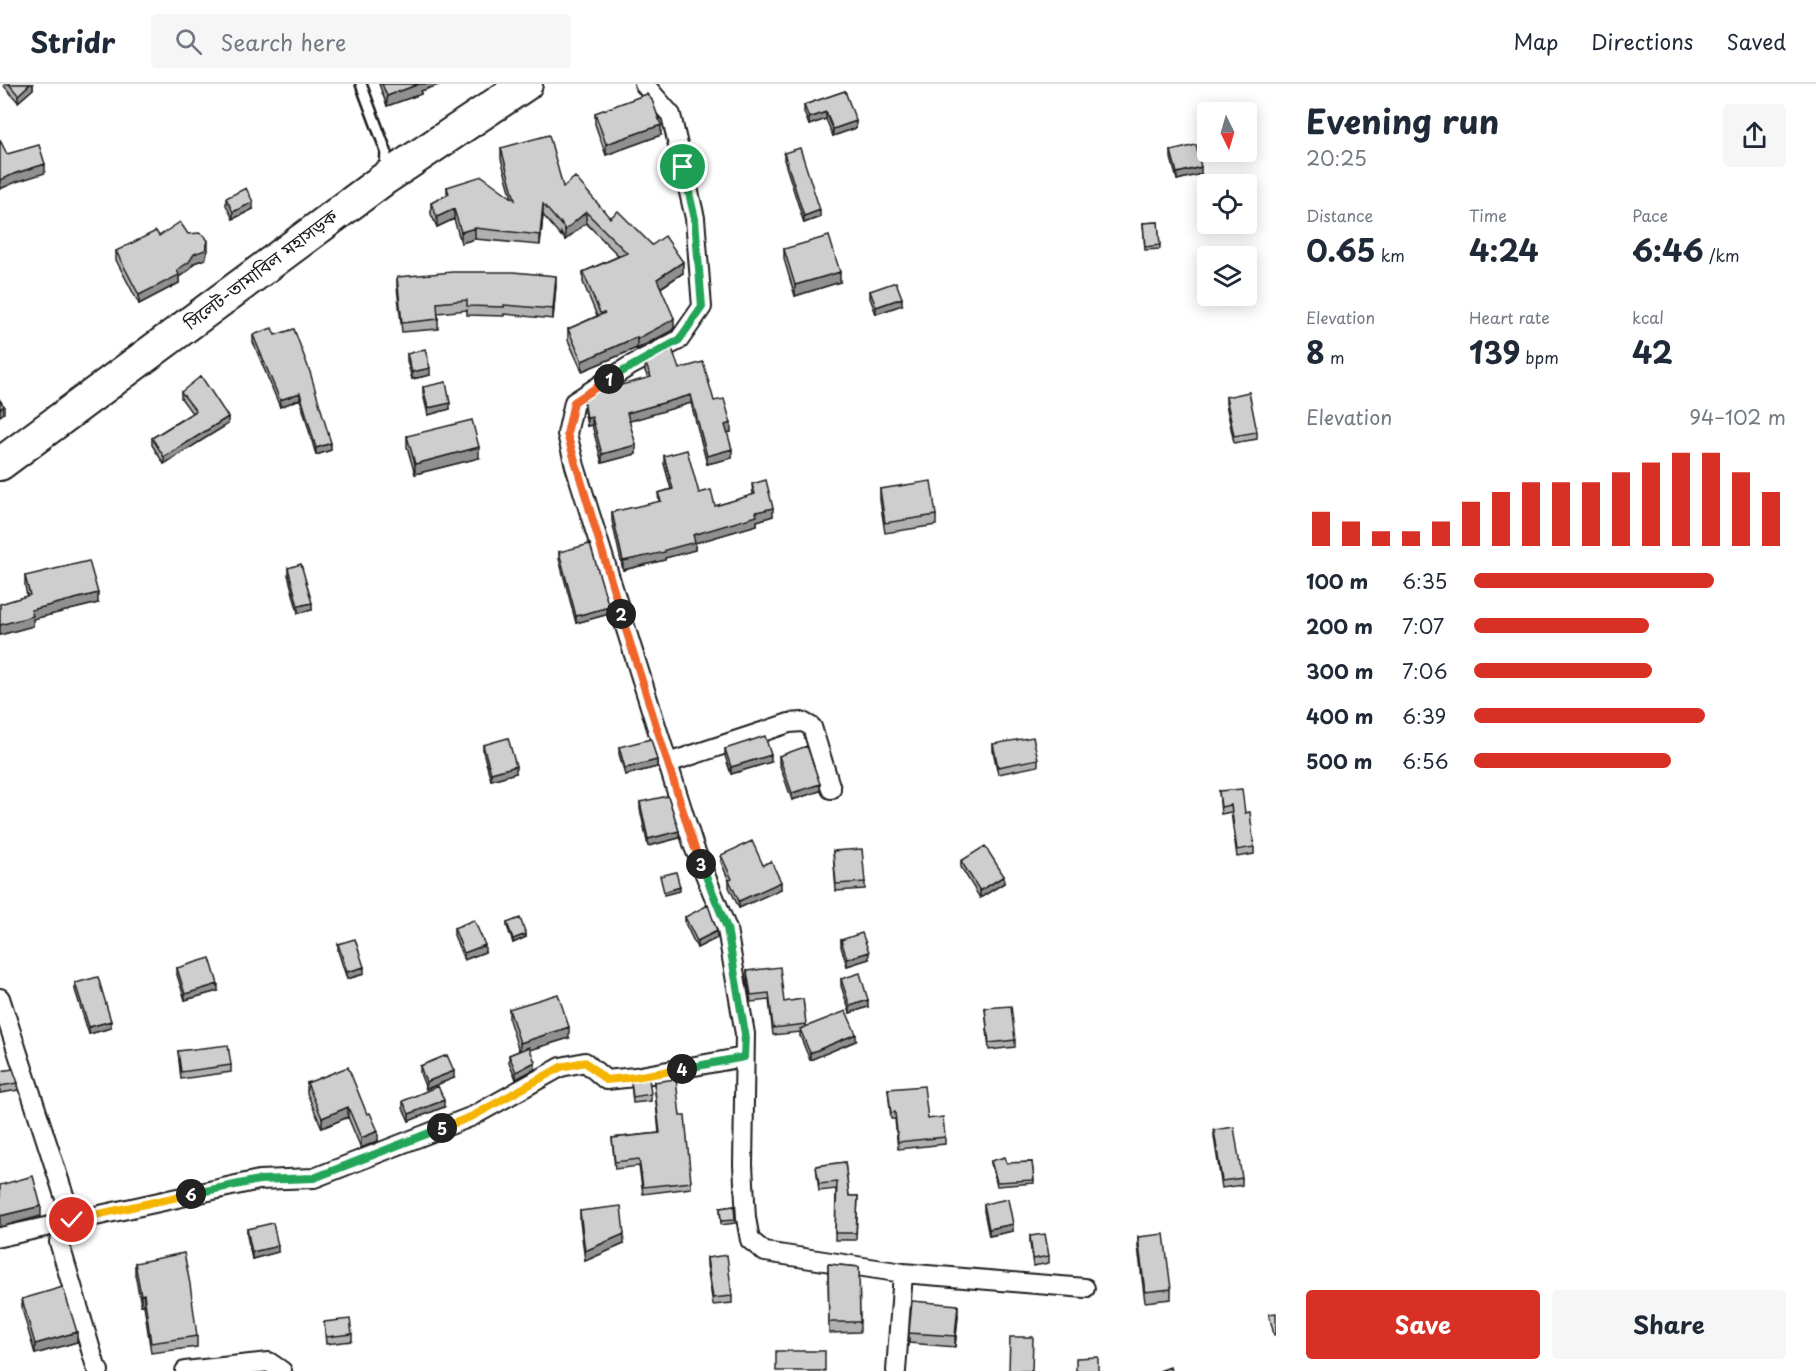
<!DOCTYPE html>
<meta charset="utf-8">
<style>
:root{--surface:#fff;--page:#f6f6f7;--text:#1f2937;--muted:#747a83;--line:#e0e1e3;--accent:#d93025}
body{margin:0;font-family:"Playpen Sans","Noto Sans Bengali",sans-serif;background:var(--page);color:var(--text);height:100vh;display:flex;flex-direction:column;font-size:22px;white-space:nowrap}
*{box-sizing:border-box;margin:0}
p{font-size:20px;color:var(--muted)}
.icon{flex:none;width:33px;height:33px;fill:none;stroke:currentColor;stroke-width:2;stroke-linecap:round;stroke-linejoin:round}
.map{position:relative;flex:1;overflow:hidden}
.sheet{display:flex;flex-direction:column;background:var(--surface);width:540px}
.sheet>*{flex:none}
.needle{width:39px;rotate:175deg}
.buttons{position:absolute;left:1197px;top:18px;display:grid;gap:12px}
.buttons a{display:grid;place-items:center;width:60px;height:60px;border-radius:6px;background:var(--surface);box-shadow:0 3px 15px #0003;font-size:30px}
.pin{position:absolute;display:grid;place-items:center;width:51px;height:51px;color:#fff;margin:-26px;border:3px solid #fff;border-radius:50%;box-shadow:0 2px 6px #0007}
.km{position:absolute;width:30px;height:30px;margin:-15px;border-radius:50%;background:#222;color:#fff;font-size:16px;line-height:30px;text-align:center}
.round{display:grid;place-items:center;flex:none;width:63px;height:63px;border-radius:6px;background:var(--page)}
.headline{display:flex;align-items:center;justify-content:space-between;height:102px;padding:0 30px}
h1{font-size:33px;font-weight:700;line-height:45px}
.figures{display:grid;grid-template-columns:repeat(3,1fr);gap:9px;height:102px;padding:6px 30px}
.figures div{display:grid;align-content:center}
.figures b{font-size:30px;font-weight:700}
.figures small{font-size:16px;font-weight:400}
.figures p{font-size:16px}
.chart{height:168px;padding:12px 30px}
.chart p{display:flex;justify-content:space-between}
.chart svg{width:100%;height:108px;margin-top:6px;stroke:var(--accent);stroke-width:6}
.primary-button{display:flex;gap:12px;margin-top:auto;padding:12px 30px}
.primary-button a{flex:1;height:69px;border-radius:6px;background:var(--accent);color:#fff;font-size:24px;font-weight:700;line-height:69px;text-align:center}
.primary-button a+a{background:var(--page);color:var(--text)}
ul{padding:0 30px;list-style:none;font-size:20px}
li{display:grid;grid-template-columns:96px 72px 1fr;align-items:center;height:45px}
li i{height:15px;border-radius:8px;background:var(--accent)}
header{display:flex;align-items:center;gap:36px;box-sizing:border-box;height:84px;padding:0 30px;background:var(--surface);border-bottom:2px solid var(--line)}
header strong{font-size:28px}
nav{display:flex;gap:33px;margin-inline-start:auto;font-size:21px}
.search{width:420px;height:54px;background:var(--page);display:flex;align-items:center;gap:15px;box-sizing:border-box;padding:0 21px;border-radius:6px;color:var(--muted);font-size:22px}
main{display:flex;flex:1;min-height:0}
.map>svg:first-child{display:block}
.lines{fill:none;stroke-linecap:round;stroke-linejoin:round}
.lane-casing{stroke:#1c1c1c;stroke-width:14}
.street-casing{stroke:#1c1c1c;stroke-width:22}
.highway-casing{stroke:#1c1c1c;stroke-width:36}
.lane{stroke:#fff;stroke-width:9}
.street{stroke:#fff;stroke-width:18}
.highway{stroke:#fff;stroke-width:32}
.wall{fill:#b1b1b1;stroke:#1c1c1c;stroke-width:1.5}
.shaded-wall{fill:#909090;stroke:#1c1c1c;stroke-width:1.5}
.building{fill:#cecece;stroke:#1c1c1c;stroke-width:1.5}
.split-1-casing{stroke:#fff;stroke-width:12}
.split-2-casing{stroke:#fff;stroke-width:12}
.split-3-casing{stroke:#fff;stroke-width:12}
.split-4-casing{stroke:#fff;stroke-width:12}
.split-5-casing{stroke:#fff;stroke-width:12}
.split-6-casing{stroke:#fff;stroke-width:12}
.split-7-casing{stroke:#fff;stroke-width:12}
.split-1{stroke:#22a559;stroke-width:8}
.split-2{stroke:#f0652b;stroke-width:8}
.split-3{stroke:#f0652b;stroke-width:8}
.split-4{stroke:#22a559;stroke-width:8}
.split-5{stroke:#f5b400;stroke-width:8}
.split-6{stroke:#22a559;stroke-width:8}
.split-7{stroke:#f5b400;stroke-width:8}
.labels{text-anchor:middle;stroke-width:6;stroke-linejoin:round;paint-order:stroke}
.street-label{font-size:18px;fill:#1c1c1c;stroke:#fff}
</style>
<header>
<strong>Stridr</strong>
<div class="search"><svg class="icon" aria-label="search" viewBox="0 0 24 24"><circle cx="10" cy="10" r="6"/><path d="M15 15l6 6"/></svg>Search here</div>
<nav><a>Map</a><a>Directions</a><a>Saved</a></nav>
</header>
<main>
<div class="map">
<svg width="1276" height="1287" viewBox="0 0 1276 1287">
<rect width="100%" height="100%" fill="#fff"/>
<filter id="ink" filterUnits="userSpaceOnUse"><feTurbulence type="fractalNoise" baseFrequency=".0167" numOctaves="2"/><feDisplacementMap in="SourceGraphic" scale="12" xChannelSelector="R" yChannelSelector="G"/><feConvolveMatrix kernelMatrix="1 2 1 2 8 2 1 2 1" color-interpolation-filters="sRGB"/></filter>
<g filter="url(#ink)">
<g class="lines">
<defs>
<path id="lane" d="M361,0l25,67 -1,19"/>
<path id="street" d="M644,0l27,31 24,103 7,89 -23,33 -51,27 -54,35 -7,32 8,32 119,381 33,82 18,105 -2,131 3,53 4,22 15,12 138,21 182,15
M668,679l121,-40 14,-1 9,5 19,62
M0,914l72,222 -13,22 37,125 3,4
M0,1153l259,-57 55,-2 159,-62 88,-49 24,-5 21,18 29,-3 109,-20
M185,1287l84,-9 13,9
M896,1287l7,-98"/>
<path id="highway" d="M0,380l384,-285 142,-95"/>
</defs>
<use href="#lane" class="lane-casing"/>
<use href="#street" class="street-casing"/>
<use href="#highway" class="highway-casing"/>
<use href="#lane" class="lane"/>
<use href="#street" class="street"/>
<use href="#highway" class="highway"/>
</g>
<path class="wall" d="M4,0h29v5l-15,13 -14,-16z
M379,0h62l-20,7v3l-34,12z
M845,7l11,37 -23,8 -7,-17 -17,6 -5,-13v-7z
M595,29l66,22 -55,20 -11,-31z
M501,64l62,39 89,58 31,28 -22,15 13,40 -3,3 -34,18v-1l-55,23 -14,-31v-11l29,-13 -14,-34v-10l36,-16 -33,-33 -21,17 -4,-7v3l-18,-21 -3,30 -65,-6 -14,4 -7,-24 -17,8 -6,-13v-11l16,-8v-8l65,11 -11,-39z
M1171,67l30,23 -24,6 -6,-22z
M784,69l36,64 -16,6 -20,-63z
M226,114l27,11 -20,10 -7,-14z
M1158,138l2,27 -15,1 -2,-27z
M188,150l20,16 -3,9 -11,4 -5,7 -10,7v6l-40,21 -23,-44v-9l43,-15z
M784,165l56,33 -45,14 -11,-37z
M397,193l159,8 -3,34 -49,-5v2l-37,-1v-5l-29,3v16l-36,3 -5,-45z
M870,207l32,14 -26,9 -6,-16z
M253,251h22l56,115 -15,5 -16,-56 -20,8 -27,-65z
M407,270l23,21 -18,4 -5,-18z
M645,278l34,7 35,32 17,31 -4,1 5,25 -25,6 -16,-61 -62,18 7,33 -34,9 -10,-38 -5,1 -3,-17v-9l64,-22 -3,-7z
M423,303l27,22 -22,6 -5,-21z
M181,308l47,32 -64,40 -12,-19v-7l40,-25 -11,-15z
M1226,313l31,35v7l-23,4 -8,-39z
M407,352l72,22 -64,16 -8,-27z
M664,372l35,37 16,13 38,-11 -1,-11 21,32 -16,5v4l-62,18v7l-30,8v2l-42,10 -11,-49v-9l47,-10 -1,-9 13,-4 -7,-25z
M880,405l56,26v10l-51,8 -5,-33z
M559,468l50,62 -33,9 -17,-64z
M288,484l24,42 -14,3 -10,-38z
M25,492l73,27 -65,16v7l-33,9v-31l27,-8 -2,-10z
M993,660l45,15v7l-40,8 -5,-23z
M483,661l33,28 -25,7 -8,-28z
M619,663l38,20 -32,8 -6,-21z
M725,665l46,13 -40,12 -6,-18z
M779,672l41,35 -28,9 -13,-37z
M1219,707l26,22 9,34v7l-17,3 -6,-45 -10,2z
M640,718l39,36 -31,8 -8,-37z
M833,767l32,31v7l-29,2z
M721,771l42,10 18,24 -42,19 -10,-21v-6l-8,-19z
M961,777l43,22 -24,15 -19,-31z
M685,833l32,21 -20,10 -12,-25z
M507,839l19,14 -13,6 -6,-17z
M454,844l31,24 -21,8 -10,-25z
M841,856l28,19 -22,7 -6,-19z
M338,860l26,30 -17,5 -9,-28z
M177,884l41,23 -33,9 -8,-25z
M747,887l37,31 19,-3 3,28 50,14 -46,19 -10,-24v-4l-27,3 -4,-35 -18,2 -4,-24z
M841,895l27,28 -18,6 -9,-27z
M75,899l36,45 -22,6 -14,-44z
M985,924l30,32v7l-26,3z
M509,925l60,29 -39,12 5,19 -19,10 -7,-17v-7l10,-4 -10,-31z
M178,967l53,14v7l-50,7z
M420,982l34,12 -28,11 -6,-16z
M0,987l18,12v7l-18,3z
M631,998l20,12v7l-18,2z
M654,998l26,34 11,66v6l-48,6 -4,-28 -24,3 -3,-31 47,-5z
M307,999l60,31 11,27 -17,7 -13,-31 -26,11 -15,-35z
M888,1005l40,30 17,18v7l-47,5 -3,-30h-4z
M403,1017l41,6 -35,14 -6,-13z
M1214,1046l28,48v7l-20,3 -8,-51z
M991,1077l16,2 25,-1 2,21 -37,3 -6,-22z
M845,1078l4,34h9l-2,44h-21l1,-51 -17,2 -3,-25z
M984,1120l29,27 -24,5 -5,-25z
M734,1122l1,17 -14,2 -1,-17z
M580,1127l44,33 -39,17 -5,-40z
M247,1145l31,23 -26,7 -5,-23z
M1030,1152l19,20v7l-16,3 -3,-23z
M1138,1153l33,52v10l-26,3 -7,-55z
M707,1174l25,38v7l-19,2 -6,-40z
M135,1179l62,73v11l-46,6 -7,-48h-3l-6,-31z
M828,1180l31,3 1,65 -31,1z
M22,1215l55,43 -42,12 -13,-45z
M958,1232l-3,31 -46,-4v-10z
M324,1238l28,12v7l-26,3z"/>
<path class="shaded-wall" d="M30,0h3v5l-15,13v-7z
M419,0h22l-20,7v3l-34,12v-10z
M826,28v7l-17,6v-7z
M856,37v7l-23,8v-7z
M661,41v10l-55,20v-11z
M45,80v9l-29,9 -16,7v-9l16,-7z
M1201,83v7l-24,6v-7z
M253,118v7l-20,10v-7z
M543,120v11l-3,30v-10z
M454,125v10l-17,8v-10z
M820,126v7l-16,6v-7z
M586,128v11l-21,17v-10z
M475,144v11l-14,4v-11z
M208,157v9l-3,9 -11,4 -5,7 -10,7v6l-40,21v-9l38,-25z
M683,178v11l-26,17v-11z
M840,188v10l-45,14v-11z
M556,192v9l-3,34v-10z
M902,214v7l-26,9v-7z
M674,234v10l-3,3 -34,18v-10z
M637,253v11l-55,23v-10z
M430,284v7l-18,4v-7z
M300,309v6l-20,8v-7z
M691,311v8l-64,19v-9z
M450,319v6l-22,6v-7z
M4,322v7l-4,3v-7z
M228,333v7l-64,40v-7z
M592,333v8l-5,1v-8z
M731,339v9l-6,1v-8z
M331,359v7l-15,5v-7z
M636,361v9l-34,9v-9z
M479,363v11l-64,16v-10z
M732,365v9l-25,6v-8z
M773,424v8l-16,5v4l-62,18v7l-30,8v2l-42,10v-9l42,-11 28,-15 63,-23z
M98,509v10l-65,16v7l-33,9v-10l31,-15z
M312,519v7l-14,3v-7z
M609,523v7l-33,9v-7z
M771,671v7l-40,12v-7z
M657,676v7l-32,8v-7z
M516,682v7l-25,7v-7z
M820,700v7l-28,9v-7z
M679,747v7l-31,8v-7z
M1004,792v7l-24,15v-7z
M781,798v7l-42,19v-7z
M680,803v4l-16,4v-3z
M717,847v7l-20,10v-7z
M526,850v3l-13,6v-4z
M485,861v7l-21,8v-7z
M869,868v7l-22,7v-7z
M364,883v7l-17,5v-7z
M218,900v7l-33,9v-6z
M868,916v7l-18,6v-7z
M111,937v7l-22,6v-7z
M569,943v11l-49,15v-10z
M856,950v7l-46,19v-7z
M535,978v7l-19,10v-7z
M454,987v7l-28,11v-7z
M444,1016v7l-35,14v-7z
M348,1023v10l-26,11v-10z
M378,1047v10l-17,7v-10z
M41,1122v10l-41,11v-11z
M1013,1140v7l-24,5v-7z
M624,1150v10l-39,17v-10z
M278,1162v6l-26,7v-7z
M144,1210v11h-3v-10z
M958,1221v11l-3,31v-11z
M77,1248v10l-42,12v-10z"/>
<path class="building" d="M9,0h21l-12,11z
M382,0h37l-32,12z
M845,7l11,30 -23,8 -7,-17 -17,6 -5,-13z
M647,10l5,6 9,25 -55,19 -11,-31z
M549,51l14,52 12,-10 35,41 8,-7 34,34 13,-9 18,26 -26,17 17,39 -3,3 -34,18v-2l-55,24 -14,-32 37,-16h-5l-17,-41 44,-19 -41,-41 -21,18 -4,-7v2l-18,-21 -3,31 -65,-7 -14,4 -7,-23 -17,8 -6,-14 18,-9 -2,-7 35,-11 33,24 -14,-52z
M0,56l7,14 32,-9 6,19 -29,9 -16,7z
M1196,61l5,22 -24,6 -6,-22z
M800,64l20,62 -16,6 -20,-63z
M246,104l7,14 -20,10 -7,-14z
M180,138l8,12 11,-1 6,3 3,5 -3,9 -11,4 -5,8 -12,8 2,5 -40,20 -23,-44 40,-20 3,5z
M1158,138l2,23 -15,2 -2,-24z
M829,152l11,36 -45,13 -11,-36z
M453,188h60l43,4 -3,33 -49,-4v2l-37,-1v-6l-30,3 1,16 -36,4 -5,-46z
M896,198l6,16 -26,9 -6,-16z
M272,244l3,7 19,-6 16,43 21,71 -15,5 -16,-55 -20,7 -27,-65z
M672,264l7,21 24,-7 11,39 10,-2 7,24 -6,2 7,24 -25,7 -16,-61 -64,18 9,32 -34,9 -10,-37 -5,1 -3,-18 15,-9 52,-14 -6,-15z
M425,265l5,19 -18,4 -5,-18z
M201,292l27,41 -64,40 -12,-19 44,-27 -15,-19z
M446,298l4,21 -22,5 -5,-21z
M1249,308l8,40 -23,4 -8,-39z
M0,316l4,6 -4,3z
M472,336l7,27 -64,17 -8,-28z
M687,366l12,43 12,-3 4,16 40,-12 -3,-10 14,-4 7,28 -17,4 1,4 -64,19 2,7 -30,8v2l-42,9 -11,-49 49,-11 -3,-8 15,-4 -9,-33z
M931,397l5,34 -51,8 -5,-34z
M590,460l19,63 -33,9 -17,-64z
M89,477l9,32 -67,17 2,6 -33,9v-21l30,-9 -5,-19z
M301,480l11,39 -14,3 -10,-38z
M765,652l6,19 -40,12 -6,-18z
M1033,653l5,22 -40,8 -5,-23z
M508,654l8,28 -25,7 -8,-28z
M651,655l6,21 -32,8 -6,-21z
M807,662l13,38 -28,9 -13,-37z
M1242,705l3,24 5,-1 4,35 -17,3 -6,-45 -10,2 -2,-16z
M668,712l11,35 -31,8 -8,-37z
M752,757l11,24 8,-4 10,21 -42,19 -10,-21 3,-1 -11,-24z
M985,762l19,30 -24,15 -19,-30z
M862,765l3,33 -29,2 -3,-33z
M676,788l4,15 -16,5 -4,-16z
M708,821l9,26 -20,10 -12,-24z
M520,834l6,16 -13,5 -6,-16z
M474,836l11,25 -21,8 -10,-25z
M862,849l7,19 -22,7 -6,-19z
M355,855l9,28 -17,5 -9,-28z
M210,874l8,26 -33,10 -8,-26z
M780,883l4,35 19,-3 3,25 -33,4 -4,-35 -18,2 -4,-24z
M860,889l8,27 -18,6 -9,-27z
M98,893l13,44 -22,6 -14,-44z
M558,910l11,33 -49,16 -11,-34z
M1011,922l4,34 -26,3 -4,-35z
M846,927l10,23 -46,19 -10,-24z
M228,961l3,20 -50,7 -3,-21z
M529,963l6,15 -19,10 -7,-17z
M447,971l7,16 -28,11 -6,-16z
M348,983l19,47 3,-1 8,18 -17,7 -13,-31 -26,11 -15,-35z
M13,985l5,14 -18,3v-15z
M649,995l2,15 -18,3 -2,-15z
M676,995l4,37h5l6,66 -48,5 -4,-28 -24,3 -3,-24 48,-5 -6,-51z
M438,1002l6,14 -35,14 -6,-13z
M924,1002l4,33 15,-2 2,20 -47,5 -3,-30 -4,1 -3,-24z
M1234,1043l8,51 -20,3 -8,-51z
M1005,1073l2,6 25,-1 2,18 -37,2 -6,-21z
M845,1078l4,34h9l-2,37h-21l2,-51 -18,2 -3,-18z
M33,1092l8,30 -41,10v-31z
M1008,1115l5,25 -24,5 -5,-25z
M621,1122l3,28 -39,17 -5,-40z
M734,1122l1,14 -14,1 -1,-13z
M273,1139l5,23 -26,6 -5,-23z
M1045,1150l4,22 -16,3 -3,-23z
M1164,1150l7,55 -26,3 -7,-55z
M184,1169l6,31 7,52 -46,7 -7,-49 -3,1 -6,-32z
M727,1171l5,41 -19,2 -6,-40z
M828,1180l31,3 1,55h-31z
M63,1203l14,45 -42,12 -13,-45z
M912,1217l46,4 -3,31 -46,-3z
M1276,1229v21l-2,1 -5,-21z
M350,1235l2,15 -26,3 -2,-15z
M1010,1253h23l-1,34h-23z
M776,1267h49v20h-49z
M1098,1273v14h-22v-13z
M1170,1283l1,4h-12z"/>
</g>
<g class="lines" filter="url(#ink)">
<defs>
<path id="split-1" d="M609,295l70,-39 23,-33 -7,-88 -12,-52"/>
<path id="split-2" d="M609,295l-35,23 -7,32 54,180"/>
<path id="split-3" d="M621,530l73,232 7,18"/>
<path id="split-4" d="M682,985l62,-12 1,-23 -18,-106 -26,-64"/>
<path id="split-5" d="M442,1044l31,-12 88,-49 24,-5 21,18 29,-3 47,-8"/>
<path id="split-6" d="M191,1110l68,-14 55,-2 128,-50"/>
<path id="split-7" d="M72,1136l119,-26"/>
</defs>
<use href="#split-1" class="split-1-casing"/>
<use href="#split-2" class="split-2-casing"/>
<use href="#split-3" class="split-3-casing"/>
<use href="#split-4" class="split-4-casing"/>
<use href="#split-5" class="split-5-casing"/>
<use href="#split-6" class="split-6-casing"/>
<use href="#split-7" class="split-7-casing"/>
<use href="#split-1" class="split-1"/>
<use href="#split-2" class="split-2"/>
<use href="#split-3" class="split-3"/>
<use href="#split-4" class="split-4"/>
<use href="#split-5" class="split-5"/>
<use href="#split-6" class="split-6"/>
<use href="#split-7" class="split-7"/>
</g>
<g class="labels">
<g class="street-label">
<text transform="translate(261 186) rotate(-37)" y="6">সিলেট-তামাবিল মহাসড়ক</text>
</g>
</g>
</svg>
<div class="buttons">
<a><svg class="needle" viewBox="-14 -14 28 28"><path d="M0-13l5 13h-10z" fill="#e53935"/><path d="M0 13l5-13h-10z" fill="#747a83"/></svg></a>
<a><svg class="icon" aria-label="locate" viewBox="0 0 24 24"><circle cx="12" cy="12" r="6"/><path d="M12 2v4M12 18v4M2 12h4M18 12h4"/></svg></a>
<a><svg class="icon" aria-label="layers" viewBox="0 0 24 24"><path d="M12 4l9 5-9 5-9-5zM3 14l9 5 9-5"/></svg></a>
</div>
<div class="pin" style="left:683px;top:83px;background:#1e9e55"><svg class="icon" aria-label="arrive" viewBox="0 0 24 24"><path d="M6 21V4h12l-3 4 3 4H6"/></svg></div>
<div class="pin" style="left:72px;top:1136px;background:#d93025"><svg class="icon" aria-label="check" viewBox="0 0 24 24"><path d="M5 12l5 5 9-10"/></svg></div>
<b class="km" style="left:609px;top:295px">1</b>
<b class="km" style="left:621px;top:530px">2</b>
<b class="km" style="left:701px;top:780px">3</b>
<b class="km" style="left:682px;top:985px">4</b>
<b class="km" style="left:442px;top:1044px">5</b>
<b class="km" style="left:191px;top:1110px">6</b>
</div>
<section class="sheet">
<div class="headline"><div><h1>Evening run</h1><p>20:25</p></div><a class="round"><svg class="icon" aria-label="share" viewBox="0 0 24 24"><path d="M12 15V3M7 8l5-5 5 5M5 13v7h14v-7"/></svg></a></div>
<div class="figures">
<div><p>Distance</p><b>0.65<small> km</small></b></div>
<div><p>Time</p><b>4:24</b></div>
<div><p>Pace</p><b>6:46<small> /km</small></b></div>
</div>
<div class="figures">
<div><p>Elevation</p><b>8<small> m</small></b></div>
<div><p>Heart rate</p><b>139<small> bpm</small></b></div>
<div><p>kcal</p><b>42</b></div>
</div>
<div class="chart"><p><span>Elevation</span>94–102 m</p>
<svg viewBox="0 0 160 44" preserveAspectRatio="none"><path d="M5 44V30M15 44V34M25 44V38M35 44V38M45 44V34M55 44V26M65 44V22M75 44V18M85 44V18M95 44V18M105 44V14M115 44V10M125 44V6M135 44V6M145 44V14M155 44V22"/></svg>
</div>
<ul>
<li><b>100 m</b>6:35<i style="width:77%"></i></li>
<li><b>200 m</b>7:07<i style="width:56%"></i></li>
<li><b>300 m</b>7:06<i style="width:57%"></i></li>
<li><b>400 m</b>6:39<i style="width:74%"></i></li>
<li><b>500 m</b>6:56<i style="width:63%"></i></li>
</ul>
<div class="primary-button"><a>Save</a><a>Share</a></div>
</section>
</main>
